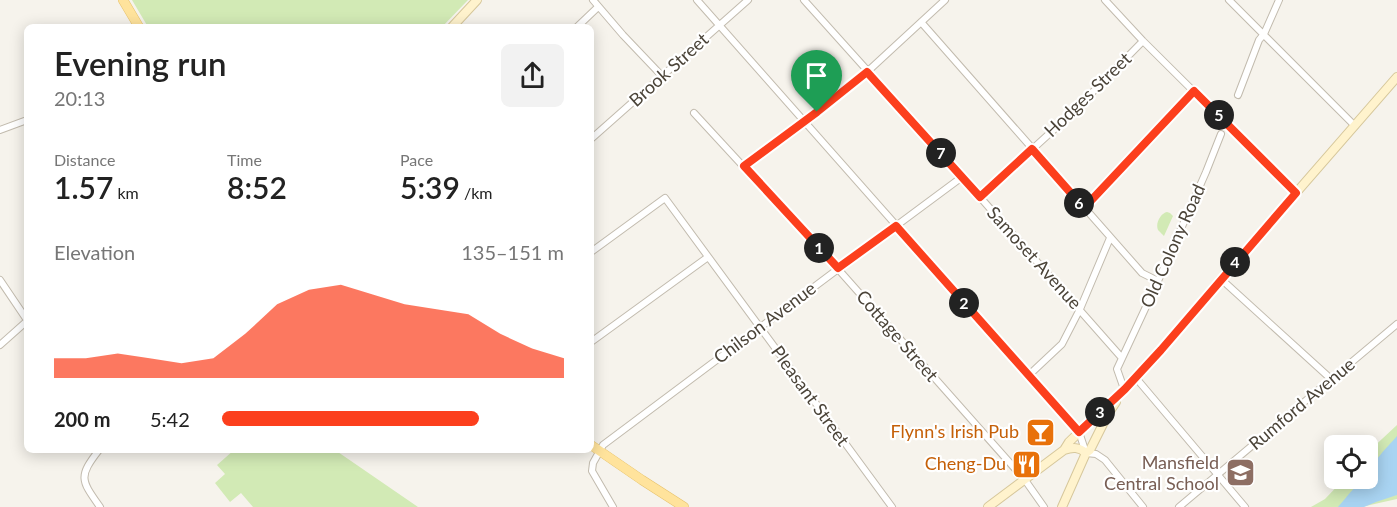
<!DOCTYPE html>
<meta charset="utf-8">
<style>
:root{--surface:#fff;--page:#f2f2f2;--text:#222;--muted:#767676;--accent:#fc3f1d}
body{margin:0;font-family:Lato,sans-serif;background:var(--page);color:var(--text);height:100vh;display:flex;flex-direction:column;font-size:22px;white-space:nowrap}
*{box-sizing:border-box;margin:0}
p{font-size:20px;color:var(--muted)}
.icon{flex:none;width:33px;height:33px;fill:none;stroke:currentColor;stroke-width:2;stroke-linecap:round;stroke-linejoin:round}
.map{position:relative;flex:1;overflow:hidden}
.details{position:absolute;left:24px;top:24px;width:570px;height:429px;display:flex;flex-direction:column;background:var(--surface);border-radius:9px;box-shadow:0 3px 15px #0003}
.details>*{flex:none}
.controls{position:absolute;left:1324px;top:435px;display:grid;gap:12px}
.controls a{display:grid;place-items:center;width:54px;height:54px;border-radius:9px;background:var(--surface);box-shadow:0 3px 15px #0003;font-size:30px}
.pin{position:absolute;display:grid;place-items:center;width:51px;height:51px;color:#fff;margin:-62px -26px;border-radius:50% 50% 50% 0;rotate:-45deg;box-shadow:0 0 6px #0007}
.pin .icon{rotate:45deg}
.km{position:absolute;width:30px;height:30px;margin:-15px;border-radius:50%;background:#222;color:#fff;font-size:16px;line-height:30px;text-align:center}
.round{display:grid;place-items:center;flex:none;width:63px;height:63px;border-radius:9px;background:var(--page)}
.summary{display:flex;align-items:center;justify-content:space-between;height:102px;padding:0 30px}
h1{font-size:33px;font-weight:600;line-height:45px}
.stats{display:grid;grid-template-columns:repeat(3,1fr);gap:9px;height:102px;padding:6px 30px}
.stats div{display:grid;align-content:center}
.stats b{font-size:30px;font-weight:600}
.stats small{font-size:16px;font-weight:400}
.stats p{font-size:16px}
.chart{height:168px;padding:12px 30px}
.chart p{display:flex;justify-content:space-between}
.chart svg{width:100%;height:108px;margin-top:6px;fill:var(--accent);opacity:.7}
ul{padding:0 30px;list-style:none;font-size:20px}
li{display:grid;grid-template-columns:96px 72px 1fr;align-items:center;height:45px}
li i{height:15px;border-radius:8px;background:var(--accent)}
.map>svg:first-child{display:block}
.green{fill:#d2eab5}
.water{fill:#a9d4f2}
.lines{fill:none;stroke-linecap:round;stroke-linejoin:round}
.street-casing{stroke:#c2bbae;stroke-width:8}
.secondary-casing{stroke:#d6c79b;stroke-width:10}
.primary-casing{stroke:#e6c16a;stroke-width:10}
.street{stroke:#fff;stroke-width:6}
.secondary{stroke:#fff3cd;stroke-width:8}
.primary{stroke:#ffe39c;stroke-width:9}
.route-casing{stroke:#fff;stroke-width:12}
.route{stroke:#fc3f1d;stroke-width:8}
.labels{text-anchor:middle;stroke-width:4.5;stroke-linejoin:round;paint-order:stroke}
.street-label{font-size:18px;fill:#4b4439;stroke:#fff}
.food-label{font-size:18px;fill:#c56008;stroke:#fff;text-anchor:end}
.education-label{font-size:18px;fill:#785e54;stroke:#fff;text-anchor:end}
</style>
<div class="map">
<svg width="1397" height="507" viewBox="0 0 1397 507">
<rect width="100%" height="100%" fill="#f6f3ec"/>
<path class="green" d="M132,0h336l-26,27h-294z
M1167,212l3,1 3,3 -9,20c-1,-1 -5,-5 -6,-6 -3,-7 3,-17 9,-18z
M1397,425v74l-36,8h-50l14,-8 19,-20 24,-1v-26z
M234,450h101l83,57h-165l-12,-14 -11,9 -15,-19 10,-9 -8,-9z"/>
<path class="water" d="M1397,436v59l-21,7 -12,5h-26c10,-11 17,-23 30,-29 2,-15 19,-30 29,-42z"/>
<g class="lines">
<defs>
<path id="street" d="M593,0l30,35 39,41
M697,0l382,432 7,21 10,1 9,6 38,47
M804,0l115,128 203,230
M1105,0l38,41 153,152
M1229,0l126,126
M921,22l221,251 16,8
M577,27l21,-20
M1238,95l21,-55 5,-6 15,-34
M694,113l144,156 187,211 19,27
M0,130l27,-10
M591,139l157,-139
M744,166l73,-54 50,-40 78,-72
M980,197l92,-84 71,-72
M1084,208l110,-117
M591,252l74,-54 227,309
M1221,279l110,100
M0,280l27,40
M591,342l117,-85
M0,345l27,-24
M1029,375l33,-31 18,-35 30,-71
M1136,378l109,129
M1124,389l-7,-20 41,-88 48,-109 15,-38
M99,450c-21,27 -18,30 1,57
M613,507l-21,-36 1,-8 10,-18 235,-176 124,-92
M1179,507l218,-183"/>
<path id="secondary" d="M452,27l25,-27
M1064,450c9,-3 15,-3 22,3
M988,507l76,-57 5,-8 55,-53 37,-39 60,-71 176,-202
M1062,507l24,-54 4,-3 18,-36 8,-12"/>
<path id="primary" d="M123,0l16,27
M591,445l51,35 42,27"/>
</defs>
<use href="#street" class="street-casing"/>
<use href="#secondary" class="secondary-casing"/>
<use href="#primary" class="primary-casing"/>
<use href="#street" class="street"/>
<use href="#secondary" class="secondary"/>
<use href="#primary" class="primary"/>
</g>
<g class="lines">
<defs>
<path id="route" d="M867,72l113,125 52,-48 52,59 110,-117 102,102 -135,157 -36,39 -46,43 -183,-206 -58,42 -94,-102 73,-54z"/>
</defs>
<use href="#route" class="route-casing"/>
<use href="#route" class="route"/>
</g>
<defs>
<symbol id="bar-square" viewBox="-11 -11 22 22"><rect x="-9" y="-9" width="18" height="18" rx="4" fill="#e8710a" stroke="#fff"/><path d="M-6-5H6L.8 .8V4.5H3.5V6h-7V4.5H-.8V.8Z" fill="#fff"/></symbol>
<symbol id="restaurant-square" viewBox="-11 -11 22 22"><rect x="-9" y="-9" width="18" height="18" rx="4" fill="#e8710a" stroke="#fff"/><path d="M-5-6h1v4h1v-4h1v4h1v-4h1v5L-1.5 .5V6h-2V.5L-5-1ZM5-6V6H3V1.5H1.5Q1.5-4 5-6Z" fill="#fff"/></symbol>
<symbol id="school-square" viewBox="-11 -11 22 22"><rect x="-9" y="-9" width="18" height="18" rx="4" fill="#8d6e63" stroke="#fff"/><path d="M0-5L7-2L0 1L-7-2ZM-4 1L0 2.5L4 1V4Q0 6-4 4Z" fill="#fff"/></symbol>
</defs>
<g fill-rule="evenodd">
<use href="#bar-square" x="1024" y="416" width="33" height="33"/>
<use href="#restaurant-square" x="1010" y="448" width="33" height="33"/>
<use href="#school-square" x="1224" y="456" width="33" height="33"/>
</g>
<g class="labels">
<g class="street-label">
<text transform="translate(669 70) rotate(-42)" y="6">Brook Street</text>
<text transform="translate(1088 95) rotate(-44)" y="6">Hodges Street</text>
<text transform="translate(1173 246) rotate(-66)" y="6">Old Colony Road</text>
<text transform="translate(1034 258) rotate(48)" y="6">Samoset Avenue</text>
<text transform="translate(765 323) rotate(-37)" y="6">Chilson Avenue</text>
<text transform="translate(897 336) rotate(49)" y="6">Cottage Street</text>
<text transform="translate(810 396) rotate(54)" y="6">Pleasant Street</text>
<text transform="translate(1302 404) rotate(-40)" y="6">Rumford Avenue</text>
</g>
<g class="food-label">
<text x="1019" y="438">Flynn's Irish Pub</text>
<text x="1006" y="470">Cheng-Du</text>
</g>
<g class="education-label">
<text x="1219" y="469">Mansfield<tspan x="1219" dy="21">Central School</tspan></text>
</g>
</g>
</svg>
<div class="controls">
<a><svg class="icon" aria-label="locate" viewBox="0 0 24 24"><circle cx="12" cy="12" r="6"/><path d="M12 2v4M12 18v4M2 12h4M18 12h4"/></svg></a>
</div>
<div class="pin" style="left:817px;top:112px;background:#1e9e55"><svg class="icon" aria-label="arrive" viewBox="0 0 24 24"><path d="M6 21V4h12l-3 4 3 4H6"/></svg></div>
<b class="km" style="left:819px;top:248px">1</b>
<b class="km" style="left:964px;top:303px">2</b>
<b class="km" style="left:1100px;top:412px">3</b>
<b class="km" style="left:1235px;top:262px">4</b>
<b class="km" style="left:1219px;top:115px">5</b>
<b class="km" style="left:1079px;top:203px">6</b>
<b class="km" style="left:941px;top:153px">7</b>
<section class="details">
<div class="summary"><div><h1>Evening run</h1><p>20:13</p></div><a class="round"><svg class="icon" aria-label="share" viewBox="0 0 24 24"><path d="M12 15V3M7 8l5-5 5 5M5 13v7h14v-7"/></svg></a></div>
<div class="stats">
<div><p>Distance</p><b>1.57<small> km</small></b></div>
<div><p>Time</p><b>8:52</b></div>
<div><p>Pace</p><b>5:39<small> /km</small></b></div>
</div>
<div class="chart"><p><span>Elevation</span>135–151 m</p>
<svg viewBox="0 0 160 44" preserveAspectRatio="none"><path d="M0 44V36L10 36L20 34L30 36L40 38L50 36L60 26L70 14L80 8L90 6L100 10L110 14L120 16L130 18L140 26L150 32L160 36V44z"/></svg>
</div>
<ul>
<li><b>200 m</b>5:42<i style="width:75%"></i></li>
</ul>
</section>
</div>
